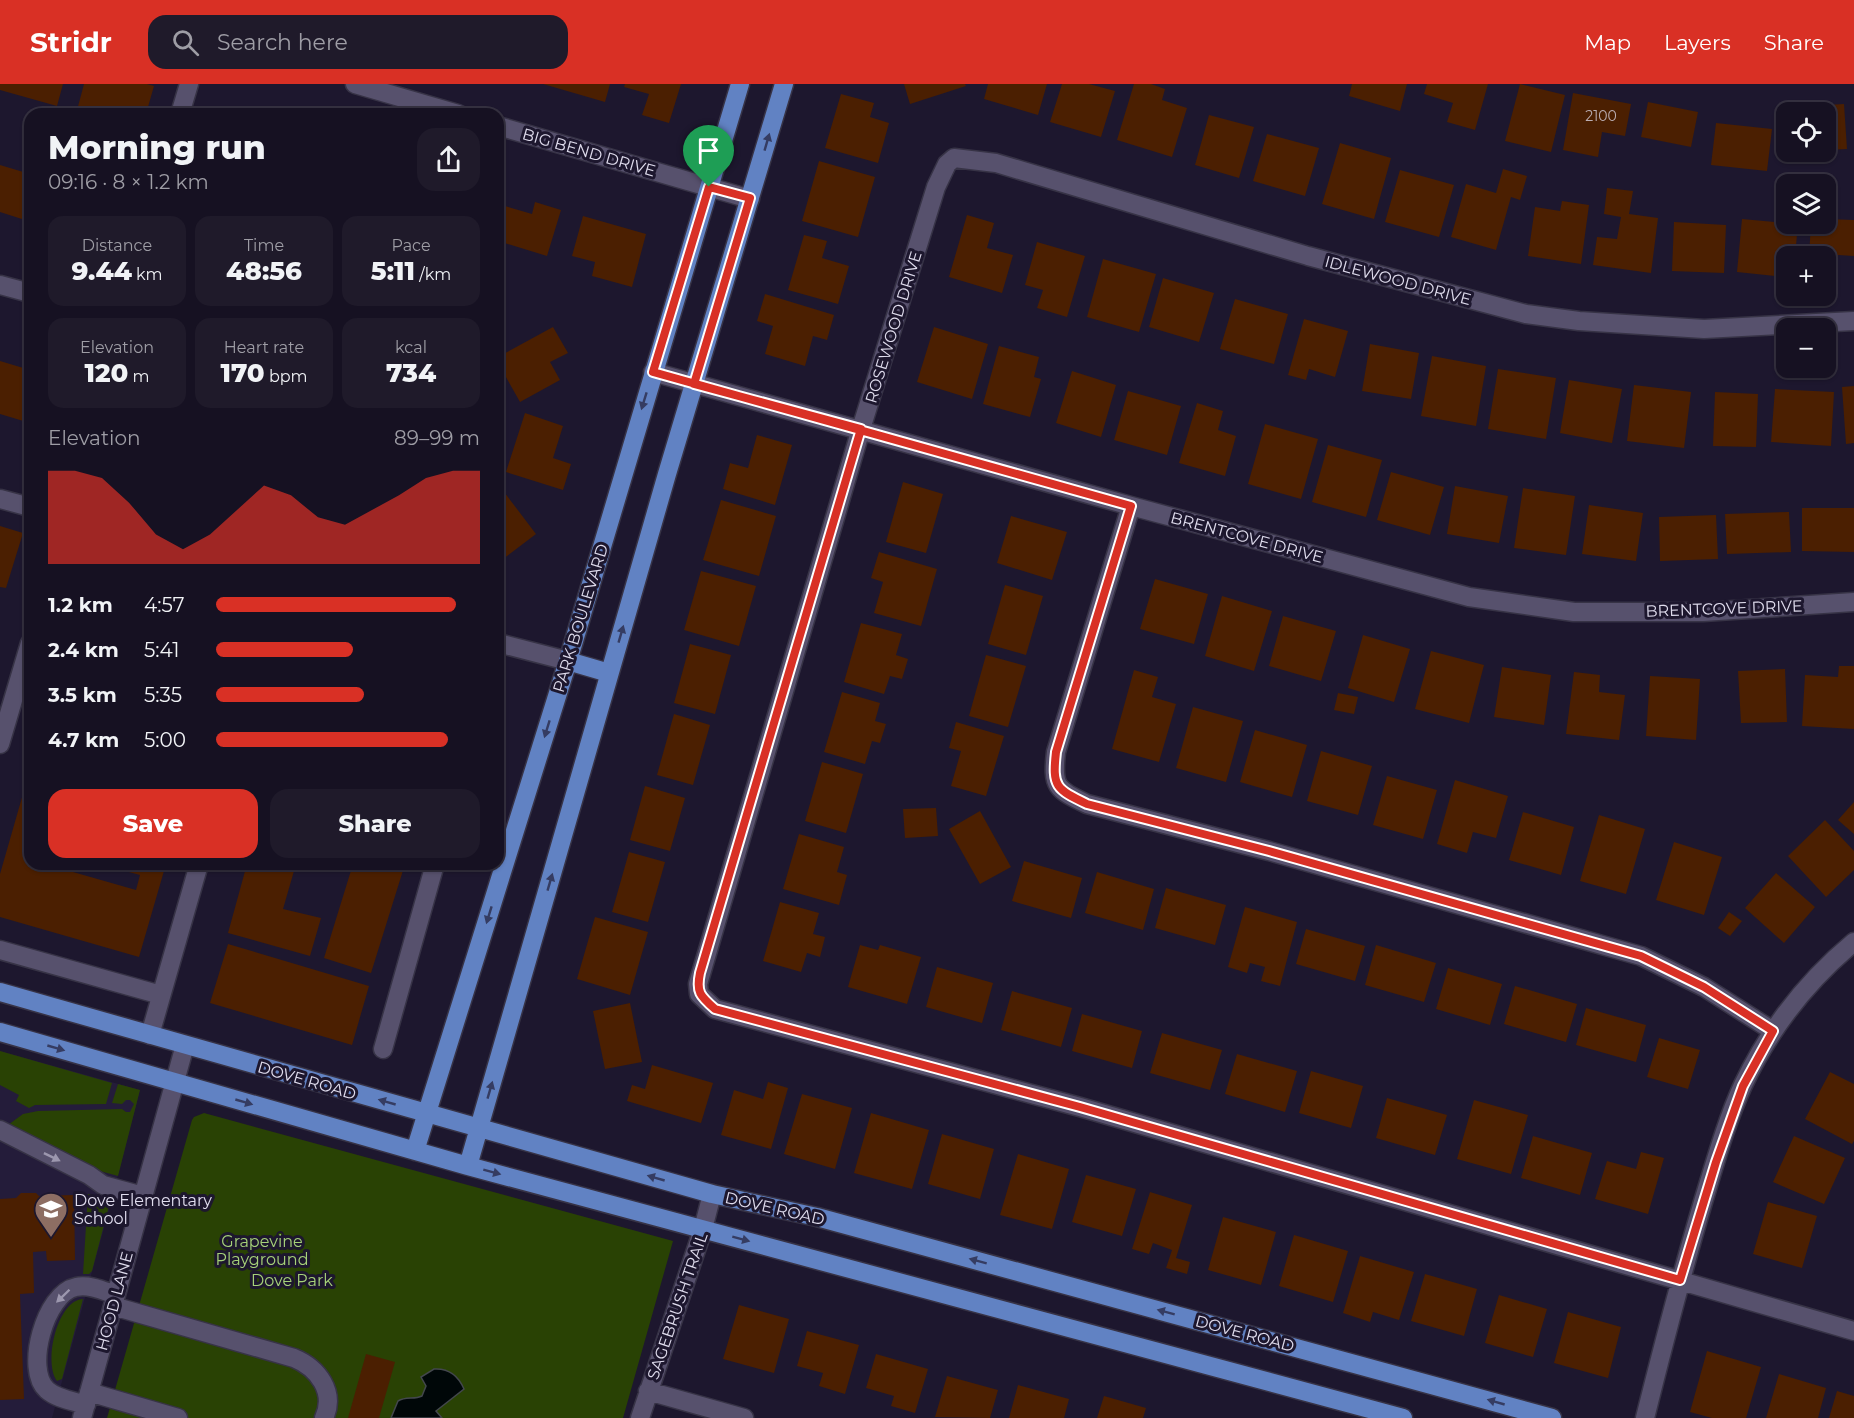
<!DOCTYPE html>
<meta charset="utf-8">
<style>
:root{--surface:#161122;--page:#1f1a2a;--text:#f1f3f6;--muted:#9e9da5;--line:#353140;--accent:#d93025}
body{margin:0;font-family:Montserrat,sans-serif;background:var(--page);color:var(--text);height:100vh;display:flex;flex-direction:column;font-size:22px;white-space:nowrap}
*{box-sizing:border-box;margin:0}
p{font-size:20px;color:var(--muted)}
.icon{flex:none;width:33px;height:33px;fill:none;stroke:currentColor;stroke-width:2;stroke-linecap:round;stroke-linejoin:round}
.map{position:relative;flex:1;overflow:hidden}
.details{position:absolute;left:24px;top:24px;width:480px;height:762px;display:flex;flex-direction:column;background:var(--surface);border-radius:18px;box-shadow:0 2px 4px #0004,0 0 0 2px var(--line)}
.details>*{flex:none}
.buttons{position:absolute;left:1776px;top:18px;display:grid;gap:12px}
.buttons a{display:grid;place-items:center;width:60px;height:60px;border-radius:12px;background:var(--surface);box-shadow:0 2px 4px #0004,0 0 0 2px var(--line);font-size:30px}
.pin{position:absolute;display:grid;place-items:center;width:51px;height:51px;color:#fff;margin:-62px -26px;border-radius:50% 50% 50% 0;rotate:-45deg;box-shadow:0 0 6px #0007}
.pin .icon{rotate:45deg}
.round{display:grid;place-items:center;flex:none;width:63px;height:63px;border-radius:18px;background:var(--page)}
.overview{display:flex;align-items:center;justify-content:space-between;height:102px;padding:0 24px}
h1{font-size:33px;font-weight:800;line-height:45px}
.stats{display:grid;grid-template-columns:repeat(3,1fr);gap:9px;height:102px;padding:6px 24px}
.stats div{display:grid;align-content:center;border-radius:15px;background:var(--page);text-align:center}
.stats b{font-size:26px;font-weight:800}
.stats small{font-size:16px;font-weight:400}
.stats p{font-size:16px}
.chart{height:168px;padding:12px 24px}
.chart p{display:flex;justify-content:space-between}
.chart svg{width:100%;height:108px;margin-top:6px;fill:var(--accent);opacity:.7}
.button{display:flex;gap:12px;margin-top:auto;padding:12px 24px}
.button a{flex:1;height:69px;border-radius:18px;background:var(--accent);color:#fff;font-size:24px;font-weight:800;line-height:69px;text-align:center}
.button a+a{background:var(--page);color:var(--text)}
ul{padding:0 24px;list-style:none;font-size:20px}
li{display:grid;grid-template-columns:96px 72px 1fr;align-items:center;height:45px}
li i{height:15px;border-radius:8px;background:var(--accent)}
header{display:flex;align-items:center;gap:36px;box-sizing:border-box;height:84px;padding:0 30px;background:var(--accent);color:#fff}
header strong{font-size:28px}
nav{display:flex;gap:33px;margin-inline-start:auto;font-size:21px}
.search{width:420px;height:54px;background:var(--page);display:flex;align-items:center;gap:15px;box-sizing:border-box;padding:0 21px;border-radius:18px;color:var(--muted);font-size:22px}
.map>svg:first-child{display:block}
.built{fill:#241c3a}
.green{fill:#294204}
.water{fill:#000708;stroke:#43474d;stroke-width:1.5}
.building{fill:#4b1f01}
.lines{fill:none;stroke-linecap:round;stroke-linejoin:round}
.minor-casing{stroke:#373346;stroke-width:21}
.major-casing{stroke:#373346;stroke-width:21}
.minor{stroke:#57516d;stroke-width:18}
.major{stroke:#6182c3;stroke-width:18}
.oneway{fill:#353c62}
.oneway2{fill:#9c97ae}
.route-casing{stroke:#fff;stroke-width:12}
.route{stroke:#d93025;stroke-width:8}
.labels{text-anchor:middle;stroke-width:6;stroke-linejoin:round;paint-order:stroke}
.number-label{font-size:14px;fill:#bbaeb3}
.street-label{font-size:16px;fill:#e0ddee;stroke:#1d172e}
.poi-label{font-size:16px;fill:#e0ddee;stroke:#1d172e;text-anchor:start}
.park-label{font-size:16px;fill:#a6d279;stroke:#1d172e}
</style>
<header>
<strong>Stridr</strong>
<div class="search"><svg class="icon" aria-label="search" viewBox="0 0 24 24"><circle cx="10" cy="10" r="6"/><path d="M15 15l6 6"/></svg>Search here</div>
<nav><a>Map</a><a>Layers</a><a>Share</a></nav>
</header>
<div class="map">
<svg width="1854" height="1334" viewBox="0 0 1854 1334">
<rect width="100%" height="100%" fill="#1d172e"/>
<path class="built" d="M0,967l140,39 -30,116 -58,212h-52z"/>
<path class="green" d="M0,967l112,32 -6,21 -71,1 -6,3 -13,-7 3,-6 -19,-10z
M118,1000l22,6 -22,86 -29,-8 -81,-43 15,-11 15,-3 84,-2 4,3h4l4,-8 -4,-4h-4l-4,4 -10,-1z
M204,1029l469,128 -50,177h-516l85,-298 2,-3z
M88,1110l21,5 1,3 -18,69 -3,3h-6z
M83,1215l-21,80 -5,2c-14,-18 0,-81 26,-82z"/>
<path class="water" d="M434,1285c15,-1 24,6 30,20l-28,22 6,7h-51l7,-17c8,-5 16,-1 24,-5l4,-10 -5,-9z"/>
<path class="building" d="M0,0h63l-6,22 -57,-16z
M84,0h63l7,2 -8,28 -19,-3v3h-51z
M543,0h67l-5,18z
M625,0h56l-12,39 -27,-8 7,-21 -25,-7z
M904,0h61l1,2 -56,18z
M988,0h59l-9,31 -54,-16z
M1062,0h27l26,7 -14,46 -51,-15z
M1134,0h17l14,5 -3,11 25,8 -15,49 -55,-17z
M1352,0h55l-7,27 -51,-15z
M1427,0h61l-13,46 -28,-8 6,-19 -29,-9z
M1520,0l45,11 -14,57 -46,-11z
M1573,9l58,11 -6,32 -23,-4 -4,25 -35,-7z
M841,10l33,9 -4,14 19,6 -11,40 -53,-15z
M1648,18l50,10 -7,35 -50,-10z
M1844,20l3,45 -21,1v-38h-30l-1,-5z
M1209,31l45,12 -15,51 -44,-13z
M1716,39l56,6 -5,42 -56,-6z
M1267,50l52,14 -14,48 -52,-15z
M1340,59l51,15 -17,61 -52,-15z
M1798,68h9v12h-8z
M819,77l56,16 -17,60 -56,-16z
M0,81l30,9v28l-5,18 -25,-8z
M1503,85l24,7 -7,24 -9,-3 -15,53 -45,-13 15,-53 30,9z
M1400,86l54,15 -15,52 -54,-15z
M1607,104l26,3 -4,23 29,4 -7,55 -58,-8 4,-28 20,2 4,-22 -17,-3z
M1562,117l27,4 -8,59 -53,-8 7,-49 25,4z
M535,118l26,8 -14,46 -49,-15v-37l34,10z
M967,131l27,8 -7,25 26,7 -11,38 -53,-16z
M583,132l63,18 -14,53 -40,-11 3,-14 -23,-6z
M1742,135l56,5 -3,32h-9v21l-49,-5z
M1826,135l28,1v36l-16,-1 -2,21h-10v-20h-17l2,-32h15z
M1674,138l52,3 -2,48 -52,-2z
M804,151l23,6 -5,17 27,8 -11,38 -50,-14z
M1037,158l48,14 -18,61 -30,-9 6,-18 -18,-5z
M1103,175l53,15 -17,58 -52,-15z
M1163,194l51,15 -15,49 -50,-15z
M765,210l69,21 -7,25 -14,-4 -8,30 -40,-12 8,-28 -16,-5z
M1235,215l53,15 -14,50 -54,-15z
M1304,235l44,12 -13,46 -26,-8 -3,11 -18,-5z
M553,243l15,26 -18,9 10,18 -40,22 -22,-39v-6z
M934,243l54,17 -16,55 -55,-17z
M1370,260l49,9 -8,46 -49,-8z
M999,262l40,11 -5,20 7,2 -11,38 -47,-13z
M1432,272l54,10 -10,60 -55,-10z
M0,277l30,9v53l-30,-9z
M1498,285l58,9 -10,61 -58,-10z
M1072,287l44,14 -15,52 -45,-14z
M1569,296l53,9 -10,54 -52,-10z
M1634,301l57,7 -7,56 -57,-7z
M1854,302v57l-8,1 -4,-57z
M1775,305l59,3 -3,54 -60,-4z
M1128,307l53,15 -14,49 -53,-15z
M1715,308l43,2 -2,53 -43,-1z
M1197,319l26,8 -5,19 18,6 -11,40 -46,-13z
M525,329l38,13 -10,32 18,6 -8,26 -57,-18z
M1265,340l53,15 -17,60 -53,-15z
M757,351l35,10 -17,60 -52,-16 7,-26 18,5z
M1328,361l54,15 -16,57 -54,-15z
M1391,388l53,15 -14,48 -53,-15z
M903,398l40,12 -17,59 -40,-11z
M498,400l38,50 -38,29z
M1455,402l53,10 -9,47 -52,-9z
M1523,404l52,8 -9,59 -52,-7z
M721,416l55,16 -17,60 -56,-16z
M1589,421l54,8 -7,48 -54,-7z
M1802,424h52v44l-52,-1z
M1789,428l2,40 -64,2 -2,-40z
M1716,431l2,44 -58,2 -1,-44z
M1011,432l56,16 -15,48 -55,-17z
M0,442l23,7 -17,55 -6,-1z
M879,468l58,17 -16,57 -47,-13 9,-31 -12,-4z
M701,487l55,15 -17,60 -55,-16z
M1155,495l53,15 -14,50 -54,-15z
M1005,501l38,11 -17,59 -38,-11z
M1222,512l50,15 -18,60 -49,-15z
M1283,532l53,15 -15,50 -52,-15z
M861,539l41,11 -6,21 12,4 -6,20 -12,-3 -6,18 -40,-12z
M1363,551l47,14 -16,53 -46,-14z
M690,560l41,11 -16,59 -41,-11z
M1431,567l53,14 -15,58 -54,-14z
M986,571l40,11 -18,61 -39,-11z
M1839,582h15v63l-52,-3 3,-51 33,2z
M1502,583l49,8 -7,50 -50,-8z
M1785,585l2,53 -46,1 -3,-52z
M1134,586l24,7 -6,20 24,7 -17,58 -47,-13z
M1574,588l26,3 -1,17 26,3 -6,45 -53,-6z
M1650,592l50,3 -4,61 -50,-4z
M842,608l38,11 -5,18 11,3 -6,19 -8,-2 -7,23 -41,-12z
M1338,609l20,4 -4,17 -20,-4z
M1193,623l50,14 -17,61 -50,-14z
M674,630l36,11 -17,60 -36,-10z
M956,638l48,14 -18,60 -35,-10 10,-35 -12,-3z
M1255,646l52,15 -15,52 -52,-15z
M1321,667l51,15 -14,49 -51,-14z
M822,678l41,12 -17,59 -41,-12z
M29,689l1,91h22v2l84,24 4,-15 -26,-7 1,-4h51l-27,93 -139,-40v-43z
M1387,692l50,14 -14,49 -50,-14z
M1455,696l53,16 -12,42 -23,-6 -6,21 -30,-9z
M645,702l40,12 -15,53 -40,-11z
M1854,718v32l-16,-14z
M936,724l2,28 -33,2 -2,-29z
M980,727l31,56 -31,17 -31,-55z
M1523,728l51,15 -13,48 -52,-15z
M1599,731l46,14 -19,65 -46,-13z
M1825,736l29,31v19l-28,27 -38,-41z
M799,750l45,13 -7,25 10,3 -8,30 -56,-16z
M1674,758l48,15 -18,58 -48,-15z
M629,768l36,10 -17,60 -36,-10z
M1024,777l58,17 -11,40 -59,-17z
M247,780h49l-13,45 38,9 -11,38 -82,-23z
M353,780h52l-34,109 -47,-15z
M1097,788l57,17 -11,41 -58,-17z
M1776,789l39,34 -31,36 -39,-35z
M1166,804l60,17 -11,40 -60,-17z
M780,818l39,11 -6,21 12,3 -5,20 -13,-4 -6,19 -38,-11z
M1245,823l52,15 -17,64 -19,-5 4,-14 -15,-4 -3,10 -19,-6z
M1729,828l13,9 -12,15 -12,-8z
M595,833l53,15 -18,63 -53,-16z
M1306,845l59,17 -10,35 -59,-17z
M228,860l141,42 -17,59 -142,-42z
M860,861l18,5 2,-5 41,12 -14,47 -59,-17z
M1376,861l60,18 -12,39 -59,-17z
M937,883l56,16 -11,40 -56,-16z
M1448,884l54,16 -12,41 -54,-16z
M1515,902l62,18 -11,38 -62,-18z
M1012,907l60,17 -11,39 -60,-17z
M630,919l12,59 -37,7 -12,-58z
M1586,924l60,17 -10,37 -60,-17z
M1082,930l60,17 -10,37 -60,-17z
M1162,949l60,17 -12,40 -60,-17z
M1659,954l41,12 -12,39 -41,-12z
M1237,970l60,17 -12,41 -60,-18z
M652,981l61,18 -12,40 -74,-22 5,-16 13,4z
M1311,987l52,15 -12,42 -52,-15z
M1830,988l24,12v57l-2,3 -47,-25z
M768,998l20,6 -17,61 -50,-14 13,-45 29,9z
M802,1010l50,14 -17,61 -51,-15z
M1387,1014l60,17 -12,40 -59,-17z
M1474,1016l54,15 -17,59 -54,-15z
M871,1029l58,17 -17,59 -58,-16z
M942,1050l52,15 -14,50 -52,-15z
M1533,1052l59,17 -12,42 -59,-17z
M1794,1052l51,22 -21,46 -51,-22z
M1641,1068l23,6 -16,56 -53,-15 12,-38 29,8z
M1018,1070l51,15 -17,60 -52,-14z
M1086,1091l50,14 -14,47 -50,-14z
M1150,1108l42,13 -16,53 14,4 -3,12 -21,-6 6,-18 -19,-7 -4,11 -17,-5z
M21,1109h15l3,3 35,-1 1,65 -28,1 -1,-10 -13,1 1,41 -14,1 4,105 -24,1v-201l16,-1z
M1768,1118l49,14 -15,52 -49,-14z
M1223,1133l53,15 -15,53 -53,-15z
M1294,1151l54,16 -15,51 -54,-16z
M1360,1172l54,16 -15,48 -26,-8 -3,10 -27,-9z
M1425,1190l52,15 -13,47 -53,-15z
M1499,1211l48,14 -14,48 -48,-14z
M739,1221l50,14 -15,54 -51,-14z
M1568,1228l53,15 -13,51 -54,-15z
M807,1247l52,14 -14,49 -26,-8 4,-13 -26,-7z
M1707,1267l54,16 -15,51h-34l-22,-6z
M366,1270l29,8 -16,56h-31z
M876,1270l52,15 -13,44 -24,-7 3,-10 -28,-8z
M1779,1290l47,14 -8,30h-52z
M947,1292l51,14 -8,28 -55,-1z
M1018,1301l51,14 -5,19h-55z
M1837,1307l17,5v22h-25z
M1104,1312l42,12 -3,10h-46z"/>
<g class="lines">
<defs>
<path id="minor" d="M355,0l103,30
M180,30l9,-30
M498,42l252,73
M0,201l30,8
M1854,237l-150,8 -125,-8 -53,-7 -218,-58 -312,-93 -42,-5 -7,6 -11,23 -75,242 -163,555 1,10 16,15 365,98 774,224
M653,288l478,134 338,91 105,15h129l151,-10
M0,415l30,8
M1131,422l-75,246c-4,35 0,37 31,52l182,47 372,105 63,31 69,44
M498,559l70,18
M0,660l30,-101
M0,866l161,45
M150,951l49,-171
M383,965l52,-185
M0,1046l89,45 14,10 40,11
M113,1222l181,52c24,10 42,34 30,60
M648,1307l96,27
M89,1308l89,26
M86,1321c-12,-4 -29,-6 -39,-15 -23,-20 -2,-97 29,-103 13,-3 28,4 40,8
M82,1334l103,-373
M640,1334l63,-189 9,-35
M1645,1334c18,-72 37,-145 58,-216 12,-39 23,-80 40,-117 26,-55 64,-104 111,-143"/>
<path id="major" d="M568,577l41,12
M0,908l712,202 105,23 735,201
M0,948l468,134 935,252
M415,1067l153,-490 172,-577
M468,1082l199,-692 117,-390"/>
</defs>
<use href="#minor" class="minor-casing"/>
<use href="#major" class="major-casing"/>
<use href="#minor" class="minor"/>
<use href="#major" class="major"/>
</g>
<defs><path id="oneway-solid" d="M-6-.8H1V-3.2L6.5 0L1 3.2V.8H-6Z" transform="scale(1.5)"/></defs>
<g class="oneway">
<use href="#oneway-solid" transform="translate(767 58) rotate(-74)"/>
<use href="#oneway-solid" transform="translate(644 317) rotate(107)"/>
<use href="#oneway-solid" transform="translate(621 550) rotate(-74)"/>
<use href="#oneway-solid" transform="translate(547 645) rotate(107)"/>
<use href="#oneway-solid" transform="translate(550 798) rotate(-74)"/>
<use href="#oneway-solid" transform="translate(489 831) rotate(107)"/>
<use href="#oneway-solid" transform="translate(56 964) rotate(16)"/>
<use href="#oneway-solid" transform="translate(490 1006) rotate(-74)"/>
<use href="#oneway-solid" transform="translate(244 1018) rotate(16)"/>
<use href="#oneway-solid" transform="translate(387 1018) rotate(-164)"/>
<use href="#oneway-solid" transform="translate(492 1088) rotate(15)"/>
<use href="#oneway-solid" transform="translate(656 1094) rotate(-164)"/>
<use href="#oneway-solid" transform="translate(741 1155) rotate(15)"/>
<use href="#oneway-solid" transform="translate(978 1177) rotate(-165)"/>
<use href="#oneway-solid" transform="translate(1166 1228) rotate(-165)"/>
<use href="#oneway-solid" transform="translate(1496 1318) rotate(-164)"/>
</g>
<g class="oneway2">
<use href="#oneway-solid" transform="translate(52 1073) rotate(26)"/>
<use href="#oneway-solid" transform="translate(63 1212) rotate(136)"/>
</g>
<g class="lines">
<defs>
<path id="route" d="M709,103l41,11 -56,186 167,45 -161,544c-4,19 0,23 15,36l365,98 600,173 36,-118 27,-76 30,-55 -69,-44 -63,-31 -372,-105 -182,-47c-31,-15 -35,-17 -31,-52l75,-246c-159,-45 -319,-89 -478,-134l56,-185"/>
</defs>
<use href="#route" class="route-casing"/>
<use href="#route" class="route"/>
</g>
<defs>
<symbol id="school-pin" viewBox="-11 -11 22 30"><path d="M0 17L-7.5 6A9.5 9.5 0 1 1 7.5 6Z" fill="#8d6e63" stroke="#1d172e"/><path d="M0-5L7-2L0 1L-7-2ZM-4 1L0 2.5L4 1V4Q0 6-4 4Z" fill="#fff"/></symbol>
</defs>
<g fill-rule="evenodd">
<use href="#school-pin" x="32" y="1106" width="38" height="52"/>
</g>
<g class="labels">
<g class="number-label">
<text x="1601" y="37">2100</text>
</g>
<g class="street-label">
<text transform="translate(589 68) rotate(16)" y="6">BIG BEND DRIVE</text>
<text transform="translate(1398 196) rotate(15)" y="6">IDLEWOOD DRIVE</text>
<text transform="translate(893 243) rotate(-73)" y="6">ROSEWOOD DRIVE</text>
<text transform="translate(1247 453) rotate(15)" y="6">BRENTCOVE DRIVE</text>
<text transform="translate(1724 524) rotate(-2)" y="6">BRENTCOVE DRIVE</text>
<text transform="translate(580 534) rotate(-73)" y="6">PARK BOULEVARD</text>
<text transform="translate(307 996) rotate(16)" y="6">DOVE ROAD</text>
<text transform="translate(775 1124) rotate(13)" y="6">DOVE ROAD</text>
<text transform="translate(114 1217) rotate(-75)" y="6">HOOD LANE</text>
<text transform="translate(677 1222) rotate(-71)" y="6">SAGEBRUSH TRAIL</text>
<text transform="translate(1245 1249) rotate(15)" y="6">DOVE ROAD</text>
</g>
<g class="poi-label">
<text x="74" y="1122">Dove Elementary<tspan x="74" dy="18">School</tspan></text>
</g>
<g class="park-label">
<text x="262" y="1163">Grapevine<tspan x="262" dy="18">Playground</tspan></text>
<text x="292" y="1202">Dove Park</text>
</g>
</g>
</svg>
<div class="buttons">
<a><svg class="icon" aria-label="locate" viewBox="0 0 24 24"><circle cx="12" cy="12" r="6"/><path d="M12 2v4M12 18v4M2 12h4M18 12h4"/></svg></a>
<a><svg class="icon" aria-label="layers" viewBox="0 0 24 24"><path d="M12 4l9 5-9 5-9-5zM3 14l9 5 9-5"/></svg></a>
<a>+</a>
<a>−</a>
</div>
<div class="pin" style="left:709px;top:103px;background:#1e9e55"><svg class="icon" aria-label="arrive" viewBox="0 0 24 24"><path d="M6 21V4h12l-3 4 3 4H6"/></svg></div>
<section class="details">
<div class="overview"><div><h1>Morning run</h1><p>09:16 · 8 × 1.2 km</p></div><a class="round"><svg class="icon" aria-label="share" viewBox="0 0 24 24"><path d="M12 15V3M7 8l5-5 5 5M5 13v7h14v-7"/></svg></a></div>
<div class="stats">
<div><p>Distance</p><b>9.44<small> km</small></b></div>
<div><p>Time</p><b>48:56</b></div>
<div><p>Pace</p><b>5:11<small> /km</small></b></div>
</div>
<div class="stats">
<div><p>Elevation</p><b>120<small> m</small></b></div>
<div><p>Heart rate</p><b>170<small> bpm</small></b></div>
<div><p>kcal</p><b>734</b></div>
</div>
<div class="chart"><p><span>Elevation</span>89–99 m</p>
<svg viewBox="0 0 160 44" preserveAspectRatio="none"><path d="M0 44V6L10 6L20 9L30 19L40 32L50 38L60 32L70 22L80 12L90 16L100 25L110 28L120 22L130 16L140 9L150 6L160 6V44z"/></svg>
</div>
<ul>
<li><b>1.2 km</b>4:57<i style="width:91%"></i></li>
<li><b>2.4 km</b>5:41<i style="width:52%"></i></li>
<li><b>3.5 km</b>5:35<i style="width:56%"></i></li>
<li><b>4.7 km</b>5:00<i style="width:88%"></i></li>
</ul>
<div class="button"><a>Save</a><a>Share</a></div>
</section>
</div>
